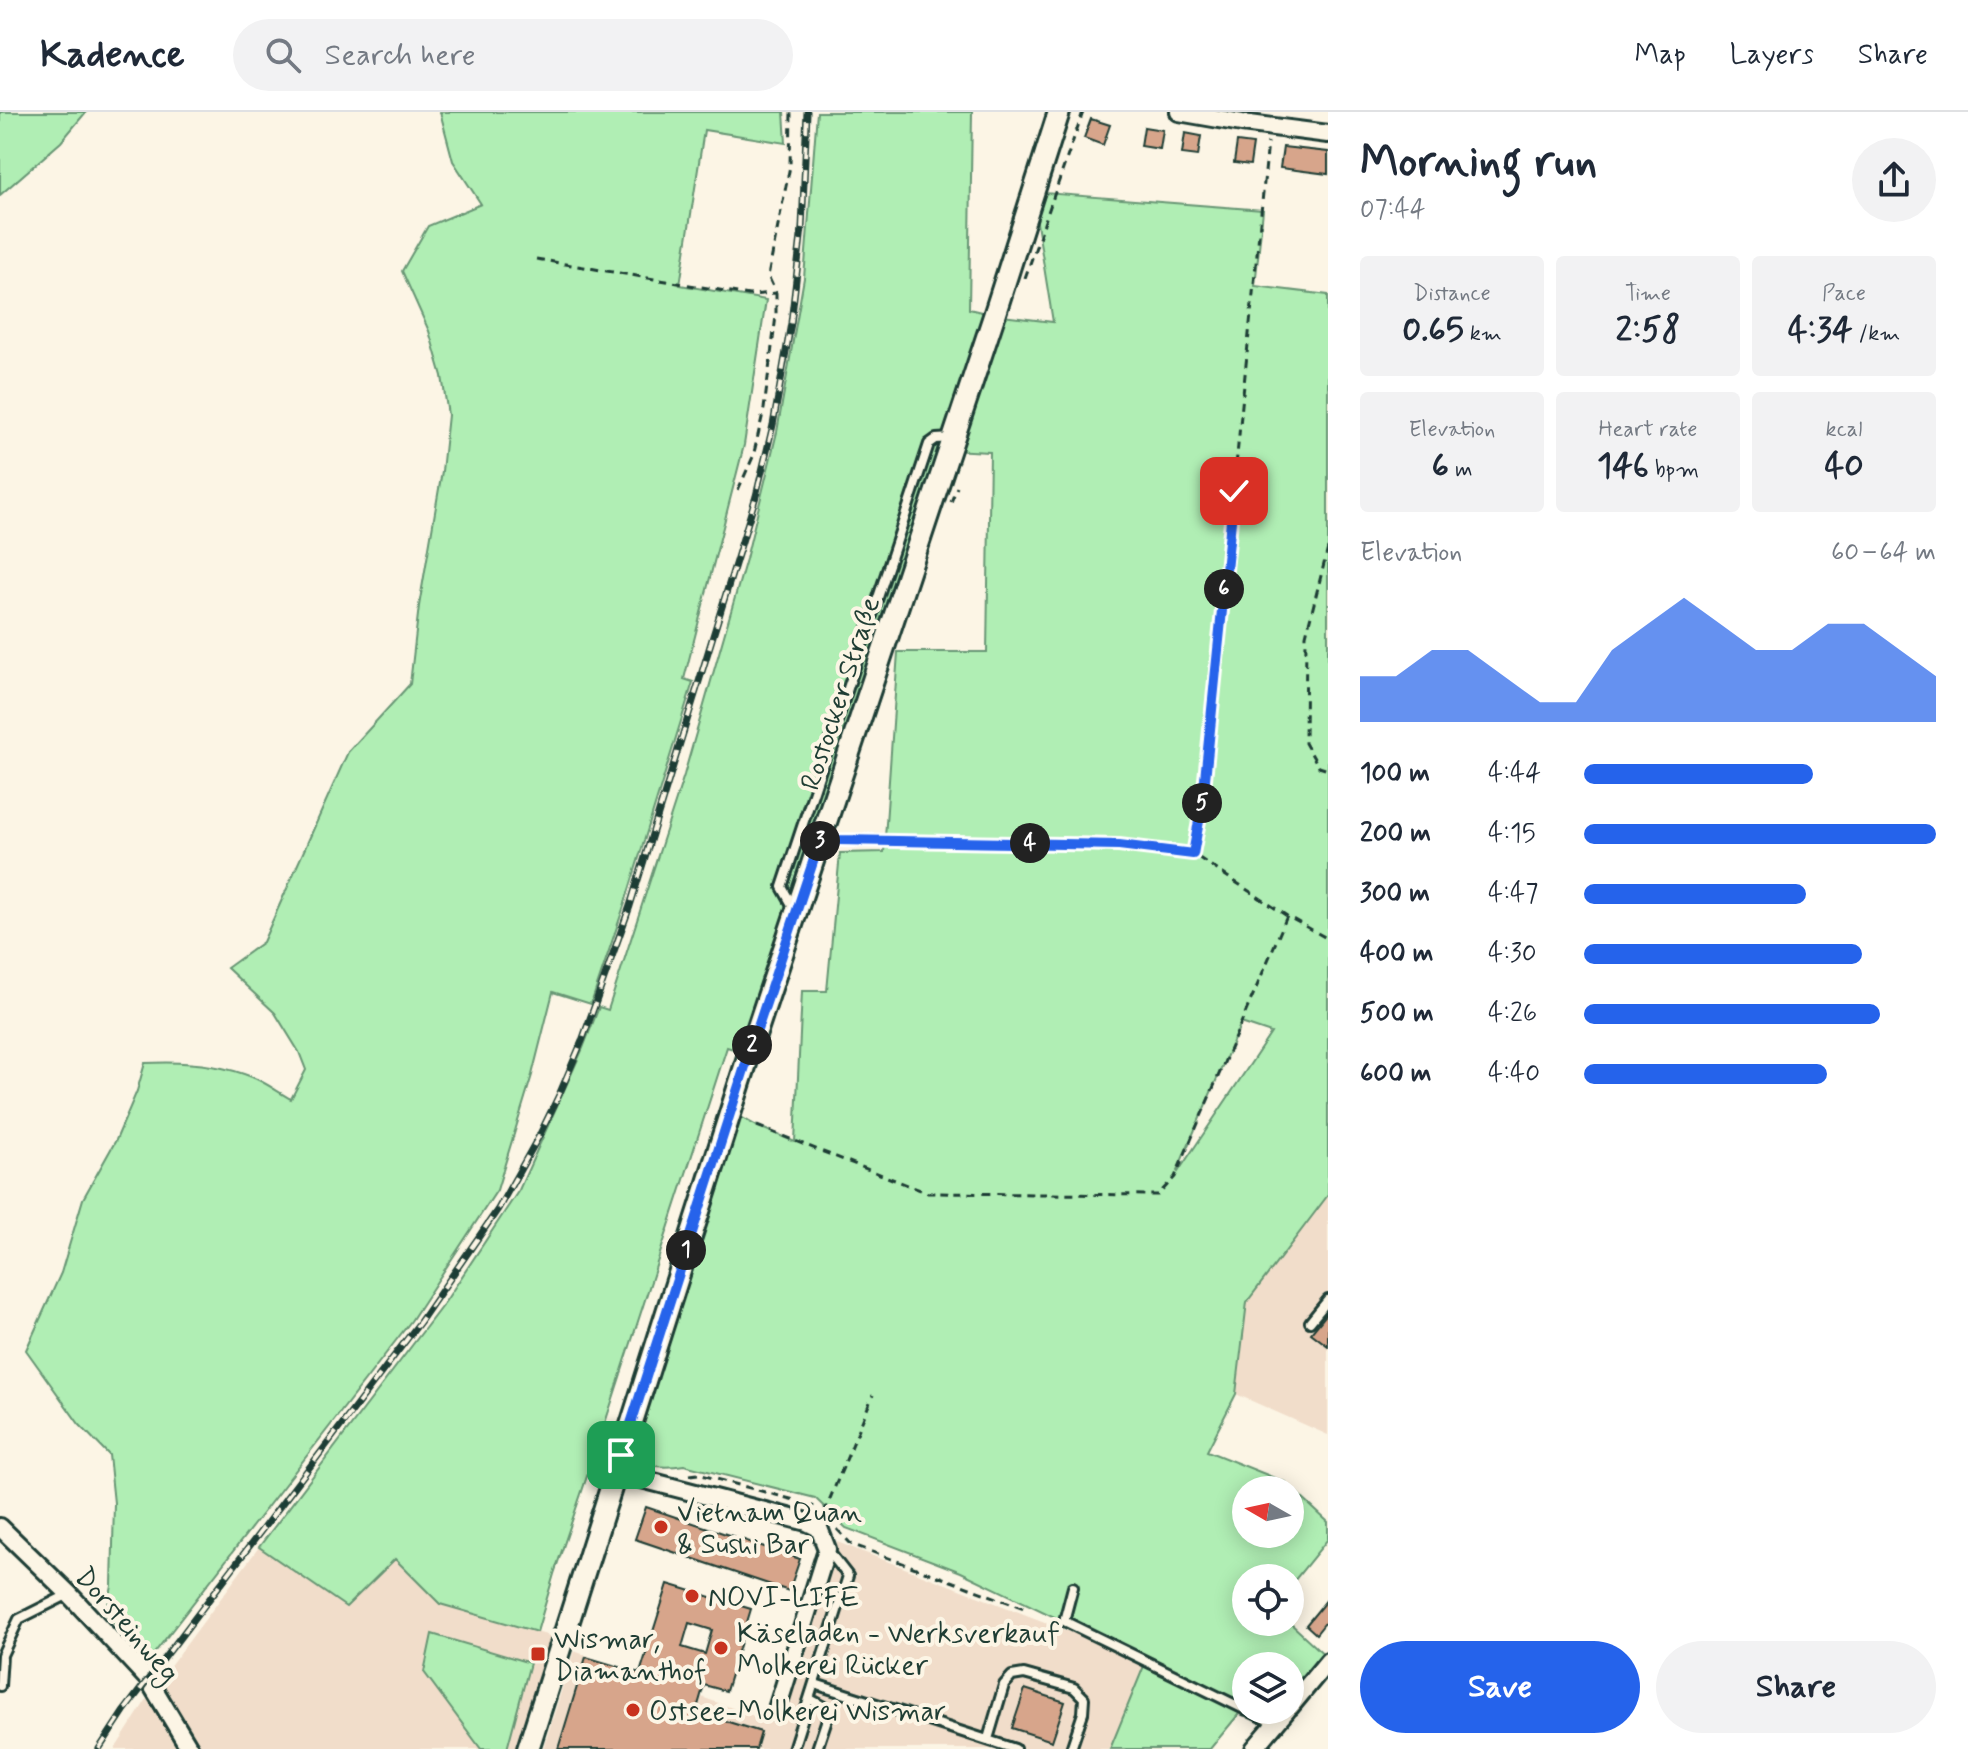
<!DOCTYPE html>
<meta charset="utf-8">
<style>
:root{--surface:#fff;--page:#f2f2f3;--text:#1f2937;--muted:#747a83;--line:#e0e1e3;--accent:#2563eb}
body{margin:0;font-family:Mynerve,sans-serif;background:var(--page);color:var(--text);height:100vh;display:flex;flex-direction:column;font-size:30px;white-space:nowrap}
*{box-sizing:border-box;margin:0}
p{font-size:26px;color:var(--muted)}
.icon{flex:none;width:44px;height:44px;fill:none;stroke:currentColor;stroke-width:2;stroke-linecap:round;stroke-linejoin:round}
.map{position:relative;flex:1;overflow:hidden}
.panel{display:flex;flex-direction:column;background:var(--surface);width:640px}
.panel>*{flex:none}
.needle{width:52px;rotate:279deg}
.fabs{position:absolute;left:1232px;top:1364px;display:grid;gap:16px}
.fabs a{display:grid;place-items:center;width:72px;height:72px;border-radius:50%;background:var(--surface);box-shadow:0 4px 20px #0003;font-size:40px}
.pin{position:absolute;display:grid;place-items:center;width:68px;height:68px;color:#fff;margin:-34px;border-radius:16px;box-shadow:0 4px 12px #0006}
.km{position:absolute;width:40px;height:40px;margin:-20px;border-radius:50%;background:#222;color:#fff;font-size:22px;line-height:40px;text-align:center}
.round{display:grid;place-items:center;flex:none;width:84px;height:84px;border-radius:42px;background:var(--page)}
.head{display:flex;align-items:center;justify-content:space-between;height:136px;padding:0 32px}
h1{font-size:44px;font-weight:700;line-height:60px}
.figures{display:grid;grid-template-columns:repeat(3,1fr);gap:12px;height:136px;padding:8px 32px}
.figures div{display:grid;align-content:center;border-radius:8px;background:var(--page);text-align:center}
.figures b{font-size:34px;font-weight:700}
.figures small{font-size:22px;font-weight:400}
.figures p{font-size:22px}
.chart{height:224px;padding:16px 32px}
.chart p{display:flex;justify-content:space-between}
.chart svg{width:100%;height:144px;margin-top:8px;fill:var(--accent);opacity:.7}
.action{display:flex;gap:16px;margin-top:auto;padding:16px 32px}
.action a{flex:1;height:92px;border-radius:48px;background:var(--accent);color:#fff;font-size:32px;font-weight:700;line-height:92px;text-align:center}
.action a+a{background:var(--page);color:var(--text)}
ul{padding:0 32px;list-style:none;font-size:26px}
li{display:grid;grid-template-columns:128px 96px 1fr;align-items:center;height:60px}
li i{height:20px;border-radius:10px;background:var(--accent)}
header{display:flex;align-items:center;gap:48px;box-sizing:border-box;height:112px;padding:0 40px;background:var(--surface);border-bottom:2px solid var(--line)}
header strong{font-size:38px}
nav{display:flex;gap:44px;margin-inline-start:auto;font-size:28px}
.search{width:560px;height:72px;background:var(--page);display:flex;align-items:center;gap:20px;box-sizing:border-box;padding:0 28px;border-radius:44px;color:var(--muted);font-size:30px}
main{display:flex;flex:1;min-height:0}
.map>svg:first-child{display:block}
.built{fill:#f1ddca}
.green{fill:#b0eeb4;stroke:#689674;stroke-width:2;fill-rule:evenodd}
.building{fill:#d7a58b;stroke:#1f3d34;stroke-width:2;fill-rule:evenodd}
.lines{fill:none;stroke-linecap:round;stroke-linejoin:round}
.service-casing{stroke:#1f3d34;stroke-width:14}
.minor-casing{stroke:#1f3d34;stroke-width:22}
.tertiary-casing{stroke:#1f3d34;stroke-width:26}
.path{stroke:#1f3d34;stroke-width:3;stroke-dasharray:8 6;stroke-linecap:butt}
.service{stroke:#fcf5e5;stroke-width:8}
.minor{stroke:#fcf5e5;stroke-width:16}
.tertiary{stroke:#fcf5e5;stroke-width:20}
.rail-casing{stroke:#1f3d34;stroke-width:7}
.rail{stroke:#fcf5e5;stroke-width:4;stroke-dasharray:12;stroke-linecap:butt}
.route-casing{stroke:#fff;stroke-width:16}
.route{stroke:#2563eb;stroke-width:10}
.poi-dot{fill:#c8321e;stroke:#fcf5e5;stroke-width:3}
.labels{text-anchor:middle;stroke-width:8;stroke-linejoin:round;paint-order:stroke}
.street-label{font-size:28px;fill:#1f3d34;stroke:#fcf5e5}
.poi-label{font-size:28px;fill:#1f3d34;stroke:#fcf5e5;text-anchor:start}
</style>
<header>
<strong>Kadence</strong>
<div class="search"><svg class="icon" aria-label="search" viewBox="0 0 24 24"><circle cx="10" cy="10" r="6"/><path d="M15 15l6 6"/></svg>Search here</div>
<nav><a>Map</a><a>Layers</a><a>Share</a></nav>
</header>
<main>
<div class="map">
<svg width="1328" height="1637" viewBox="0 0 1328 1637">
<rect width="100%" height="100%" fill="#fcf5e5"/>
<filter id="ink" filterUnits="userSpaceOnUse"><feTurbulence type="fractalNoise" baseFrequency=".0125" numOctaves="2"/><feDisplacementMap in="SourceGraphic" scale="16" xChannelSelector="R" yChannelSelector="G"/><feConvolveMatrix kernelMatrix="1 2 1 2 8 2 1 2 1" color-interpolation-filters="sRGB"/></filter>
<g filter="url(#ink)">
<path class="built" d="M1328,1083v240l-92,-41 11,-92z
M837,1430l309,119 -36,88h-567l31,-98 205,74z
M259,1435l87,60 49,-48 45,45 110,32 15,-3 -37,116h-413l39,-61z"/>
<path class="green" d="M0,0h86l-25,30 -61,53z
M440,0h344l2,31 -82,-13 -24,155 86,15 -22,145 -60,234 9,3 -68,221 -34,101 -38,-12 -21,83 -35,115 -86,131 -262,339 -43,-45 6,-29 2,-83 -5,-48 -30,-31 -53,-74 35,-77 22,-74 33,-59 21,-49 8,-28c36,-2 73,0 107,14 13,5 26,15 39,22l15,-29 -7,-18 -24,-39 -48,-45 36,-26 85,-190 62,-68 9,-78 23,-135 6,-56 -6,-39 -13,-45 -27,-60 26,-45 53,-22 -28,-43z
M817,0h155l-3,197 25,6 59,7 -21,-130 231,18 -8,76 73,9v900l-81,107 -11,92 -29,57 78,31 43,40v17l-38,47v-8h-44v44h43l39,36 -38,49v-41h-44v44l-3,-1 -33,40h-100l36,-88 -185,-89 -115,-44 -31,-30 -131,-33c-21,4 -45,1 -63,-10l109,-344 27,15 38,16 7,-151h25l13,-138 44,-1 14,-200h89l3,-200 -40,-2 -201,604 -22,-7 -121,373 -52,154 -17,58 -97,-28 -45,-45 -49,48 -87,-60 186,-245 74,-112 64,-142 16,-41 9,3 76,-235 62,-216 31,-127 27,-154zM1241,911l30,10 -93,139 -1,-1zM1246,1378h44v44h-44z
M432,1522l98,29 -23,86h-26l-57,-77z"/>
<path class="building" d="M1091,7l19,6 -7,20 -19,-7z
M1144,15l19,3 -3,19 -19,-3z
M1185,21l16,3 -3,20 -16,-2z
M1237,30l16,2 -3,21 -16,-2z
M1283,35l45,5v22l-48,-6z
M1328,1200v34l-17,-13z
M646,1395l154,52 -11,32 -154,-52z
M668,1472l83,25 -25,82 -22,-6 -8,27 65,20 -5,17h-198l28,-92 54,16zM689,1511l23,7 -7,24 -23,-7z
M1328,1486v21l-12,15 -10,-9z
M1025,1577l40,13 -13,39 -40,-13z"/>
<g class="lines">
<defs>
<path id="service" d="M795,798l-13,-23 147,-443 7,-5 17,-1
M1310,1210l18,-22
M1073,1475l-9,34 182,89
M815,1572l200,65
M0,1574l2,-31 17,-36 50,-25
M810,1587l20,11 -13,39
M1247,1598l28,14
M988,1627l16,-54 8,-9 12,-2 50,14 10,10 -1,15 -12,36
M793,1637l55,-173 -21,-27"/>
<path id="minor" d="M1179,0l63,11 86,11
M615,1360l192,50 12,6 8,21 -51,163
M0,1415l69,67 79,85 42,70
M1290,1595l38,-46
M1254,1637l33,-39"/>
<path id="tertiary" d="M528,1637l221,-695 245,-738 65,-204"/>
</defs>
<use href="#service" class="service-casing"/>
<use href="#minor" class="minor-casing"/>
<use href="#tertiary" class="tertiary-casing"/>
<path class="path" d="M536,147l213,36 27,-2
M1025,166l58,-166
M738,378l15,-33 11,-48 12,-93v-23l-8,-17 22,-110 1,-54
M951,390l6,-15
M1328,436l-22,87 -1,108 14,24 9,3
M837,727l282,6 74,9 94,62 41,23
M1193,742l10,-55 65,-657
M757,1014l171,67 230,2 17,-18 112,-261
M690,1363l8,-1 111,30 5,3
M824,1401l49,-118
M837,1417l14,15 173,64"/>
<use href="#service" class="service"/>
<use href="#minor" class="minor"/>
<use href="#tertiary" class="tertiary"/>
<defs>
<path id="rail" d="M99,1637l25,-38 296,-389 78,-113 41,-73 20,-41 23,-54 48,-135 126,-410 17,-71 18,-102 11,-95 5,-116"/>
</defs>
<use href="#rail" class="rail-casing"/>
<use href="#rail" class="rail"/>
</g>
</g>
<g class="lines" filter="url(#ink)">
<defs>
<path id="route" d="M621,1343l128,-401 73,-219 16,5 281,5 74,9 10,-55 31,-308"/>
</defs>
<use href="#route" class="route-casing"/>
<use href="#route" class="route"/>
</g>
<g class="poi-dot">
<circle cx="661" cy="1415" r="8"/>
<circle cx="692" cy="1484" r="8"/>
<circle cx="721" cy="1536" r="8"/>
<rect x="530" y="1534" width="16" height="16" rx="4"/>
<circle cx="633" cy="1598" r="8"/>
</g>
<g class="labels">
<g class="street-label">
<text transform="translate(839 581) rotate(-72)" y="10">Rostocker Straße</text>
<text transform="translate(128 1512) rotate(49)" y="10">Dorsteinweg</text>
</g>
<g class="poi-label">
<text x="677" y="1409">Vietnam Quan<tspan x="677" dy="32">&amp; Sushi Bar</tspan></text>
<text x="708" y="1494">NOVI-LIFE</text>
<text x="737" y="1530">Käseladen - Werksverkauf<tspan x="737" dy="32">Molkerei Rücker</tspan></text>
<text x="554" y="1536">Wismar,<tspan x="554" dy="32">Diamanthof</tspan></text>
<text x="649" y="1608">Ostsee-Molkerei Wismar</text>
</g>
</g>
</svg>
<div class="fabs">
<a><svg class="needle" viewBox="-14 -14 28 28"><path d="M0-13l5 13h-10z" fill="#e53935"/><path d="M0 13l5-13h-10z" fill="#747a83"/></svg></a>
<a><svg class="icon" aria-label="locate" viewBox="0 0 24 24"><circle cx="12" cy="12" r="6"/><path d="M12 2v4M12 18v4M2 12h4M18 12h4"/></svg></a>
<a><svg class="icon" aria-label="layers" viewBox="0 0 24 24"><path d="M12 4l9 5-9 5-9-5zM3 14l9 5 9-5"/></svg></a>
</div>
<div class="pin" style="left:621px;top:1343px;background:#1e9e55"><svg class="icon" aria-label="arrive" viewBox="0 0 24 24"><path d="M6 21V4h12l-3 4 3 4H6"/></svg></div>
<div class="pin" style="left:1234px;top:379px;background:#d93025"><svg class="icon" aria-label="check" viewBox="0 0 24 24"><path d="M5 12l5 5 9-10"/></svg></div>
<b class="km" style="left:686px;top:1138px">1</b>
<b class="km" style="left:752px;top:933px">2</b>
<b class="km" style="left:820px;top:729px">3</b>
<b class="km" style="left:1030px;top:731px">4</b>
<b class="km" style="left:1202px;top:691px">5</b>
<b class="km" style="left:1224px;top:477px">6</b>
</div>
<section class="panel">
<div class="head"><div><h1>Morning run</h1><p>07:44</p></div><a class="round"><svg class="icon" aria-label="share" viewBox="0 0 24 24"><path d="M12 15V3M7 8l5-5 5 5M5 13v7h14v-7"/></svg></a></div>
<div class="figures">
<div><p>Distance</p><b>0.65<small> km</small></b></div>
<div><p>Time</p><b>2:58</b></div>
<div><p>Pace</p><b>4:34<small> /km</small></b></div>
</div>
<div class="figures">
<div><p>Elevation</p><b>6<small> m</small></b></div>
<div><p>Heart rate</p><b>146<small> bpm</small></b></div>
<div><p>kcal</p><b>40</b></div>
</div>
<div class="chart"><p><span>Elevation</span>60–64 m</p>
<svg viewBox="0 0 160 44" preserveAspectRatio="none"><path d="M0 44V30L10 30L20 22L30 22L40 30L50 38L60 38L70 22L80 14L90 6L100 14L110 22L120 22L130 14L140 14L150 22L160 30V44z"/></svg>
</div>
<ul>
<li><b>100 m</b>4:44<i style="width:65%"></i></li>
<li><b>200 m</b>4:15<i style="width:100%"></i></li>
<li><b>300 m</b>4:47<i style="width:63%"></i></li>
<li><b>400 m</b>4:30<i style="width:79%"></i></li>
<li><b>500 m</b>4:26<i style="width:84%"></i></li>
<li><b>600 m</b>4:40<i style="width:69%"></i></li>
</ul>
<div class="action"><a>Save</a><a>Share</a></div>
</section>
</main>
